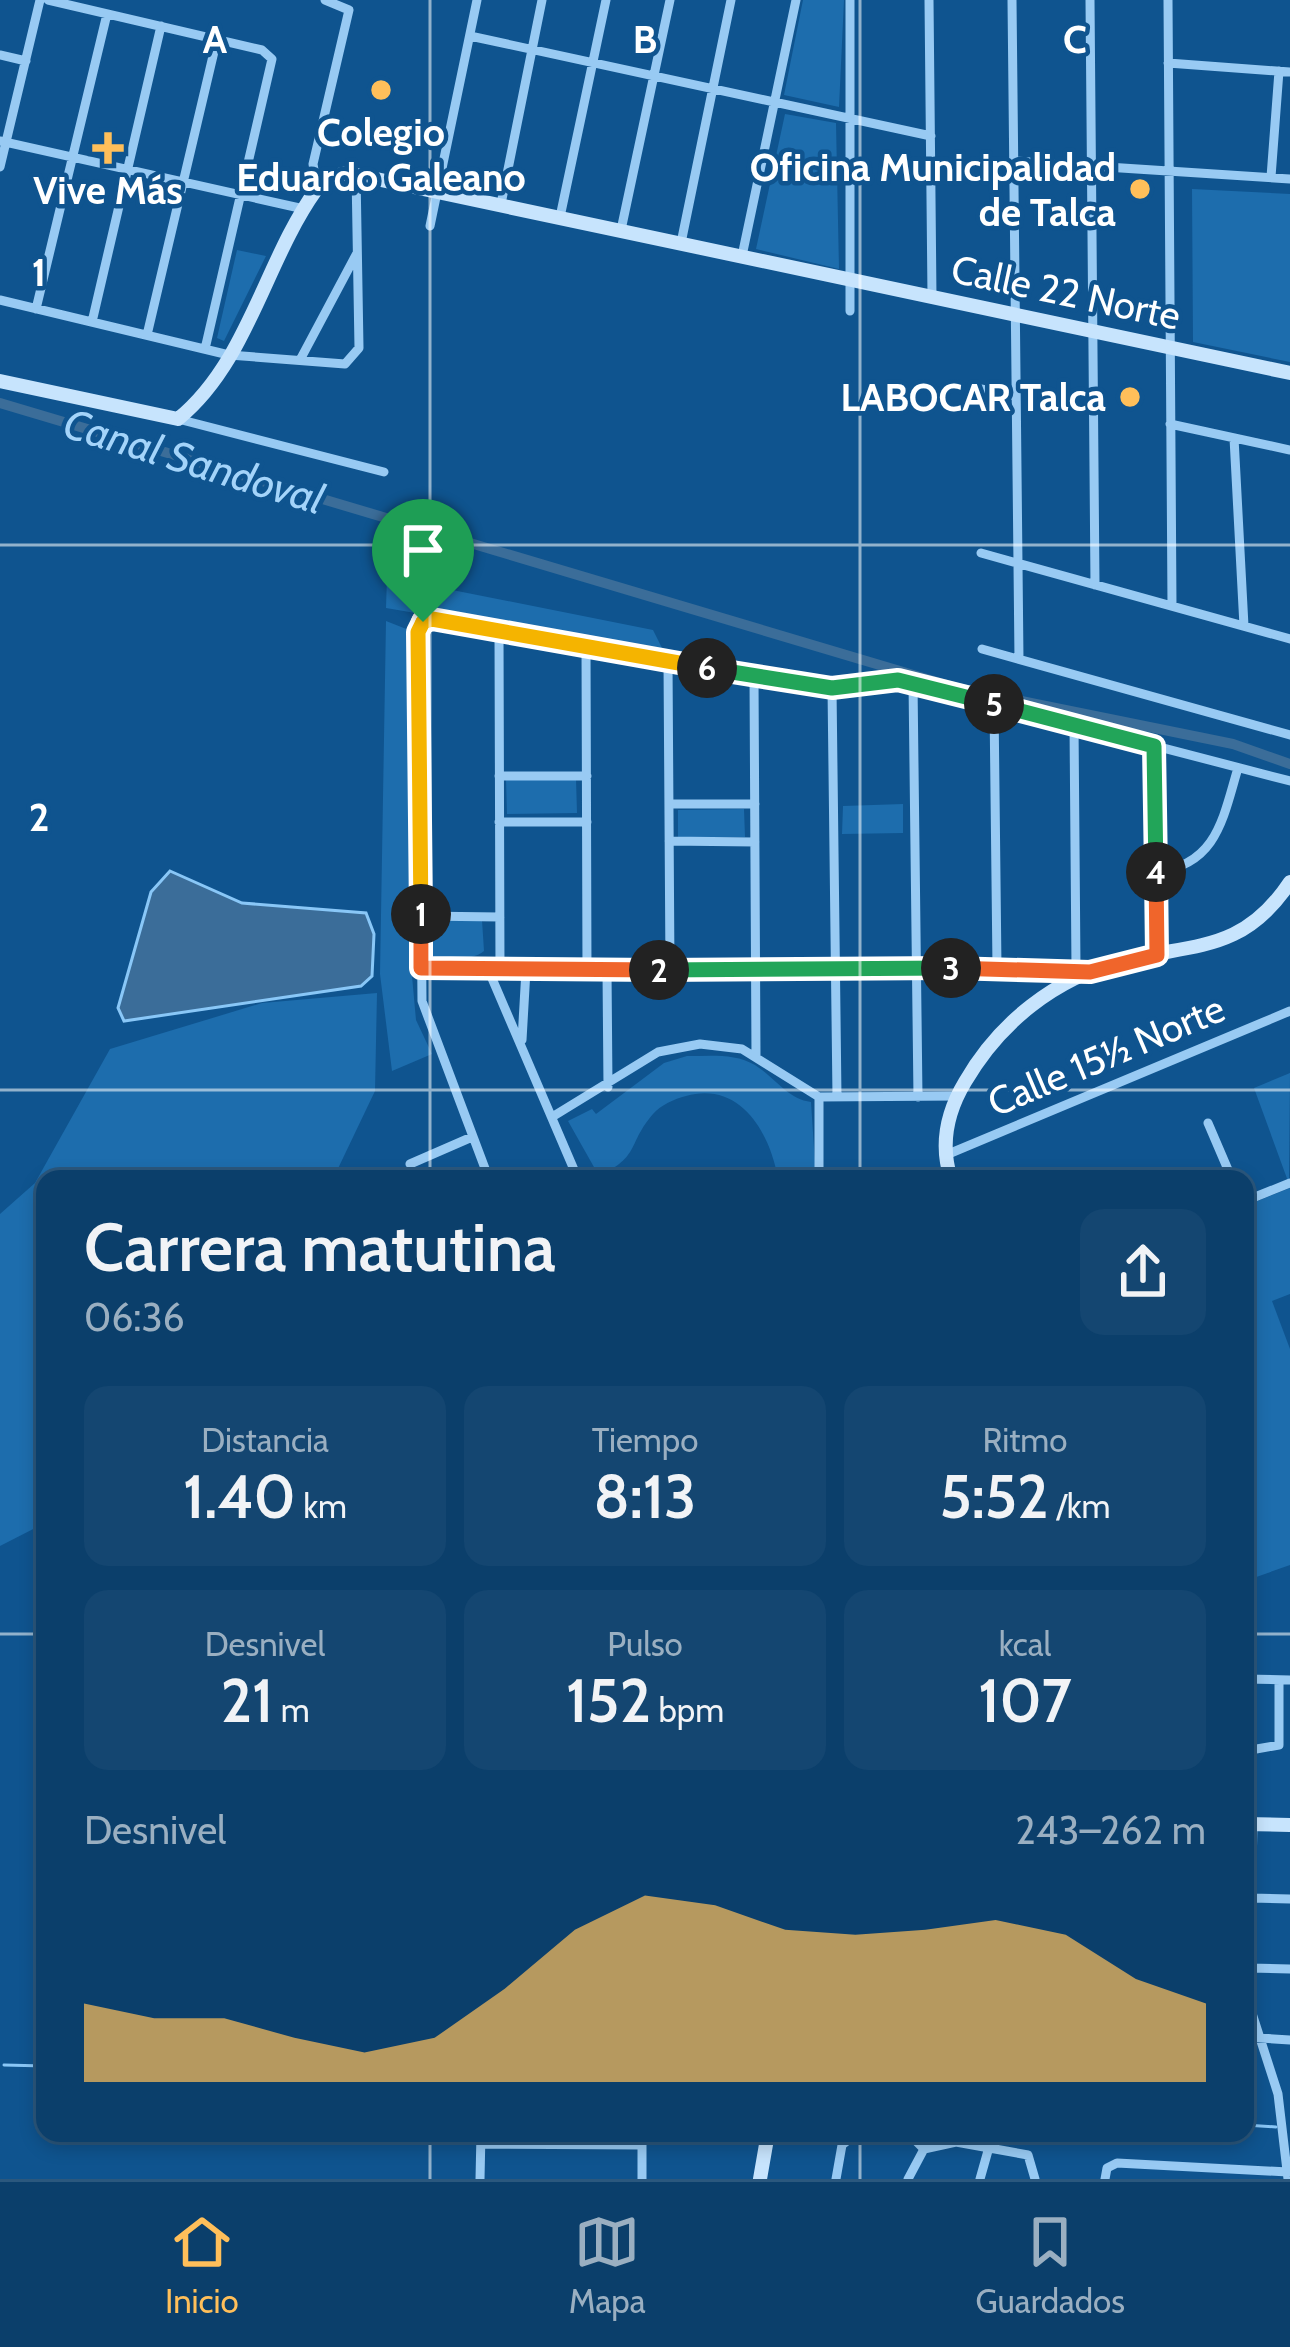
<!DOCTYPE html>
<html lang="es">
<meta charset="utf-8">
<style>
:root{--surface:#0b3f6b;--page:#144671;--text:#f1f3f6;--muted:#9aafc1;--line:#2b587e;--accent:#ffbf5a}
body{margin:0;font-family:Cabin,sans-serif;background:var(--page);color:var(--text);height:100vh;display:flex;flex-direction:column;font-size:45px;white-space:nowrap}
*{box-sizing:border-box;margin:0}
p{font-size:39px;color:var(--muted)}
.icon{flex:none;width:66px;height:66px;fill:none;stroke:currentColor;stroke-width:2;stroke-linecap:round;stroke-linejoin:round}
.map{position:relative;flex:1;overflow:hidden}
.details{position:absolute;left:36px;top:1170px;width:1218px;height:972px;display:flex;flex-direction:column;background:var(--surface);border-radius:24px;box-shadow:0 6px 18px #0003,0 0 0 3px var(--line)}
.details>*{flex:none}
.pin{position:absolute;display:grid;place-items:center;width:102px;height:102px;color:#fff;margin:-123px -51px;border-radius:50% 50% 50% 0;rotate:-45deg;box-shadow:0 0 12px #0007}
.pin .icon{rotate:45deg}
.km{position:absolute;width:60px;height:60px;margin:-30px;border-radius:50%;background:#222;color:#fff;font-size:33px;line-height:60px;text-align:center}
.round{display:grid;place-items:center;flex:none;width:126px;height:126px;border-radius:24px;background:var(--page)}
.summary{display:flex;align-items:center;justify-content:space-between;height:204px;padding:0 48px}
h1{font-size:66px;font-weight:600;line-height:90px}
.stats{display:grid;grid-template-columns:repeat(3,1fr);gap:18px;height:204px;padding:12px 48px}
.stats div{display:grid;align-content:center;border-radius:24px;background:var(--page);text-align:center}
.stats b{font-size:60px;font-weight:600}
.stats small{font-size:33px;font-weight:400}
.stats p{font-size:33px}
.chart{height:336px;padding:24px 48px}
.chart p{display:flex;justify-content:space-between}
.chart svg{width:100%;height:216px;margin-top:12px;fill:var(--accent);opacity:.7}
.dock{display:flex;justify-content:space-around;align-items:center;height:168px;border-top:3px solid var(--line);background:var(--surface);font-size:33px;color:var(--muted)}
.dock a{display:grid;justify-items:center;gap:6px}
.dock .current{color:var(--accent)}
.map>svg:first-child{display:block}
.green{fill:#1d6dad}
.water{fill:#3b6d99;stroke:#89c7f7;stroke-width:3}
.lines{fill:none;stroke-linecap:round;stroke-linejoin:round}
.stream{stroke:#89c7f7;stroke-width:3}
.canal{stroke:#3b6d99;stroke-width:10}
.street{stroke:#98caf3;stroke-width:9}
.secondary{stroke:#c7e4fd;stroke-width:14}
.split-1-casing{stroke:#fff;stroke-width:24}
.split-2-casing{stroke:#fff;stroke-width:24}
.split-3-casing{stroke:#fff;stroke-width:24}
.split-4-casing{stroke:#fff;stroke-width:24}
.split-5-casing{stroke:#fff;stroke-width:24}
.split-6-casing{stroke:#fff;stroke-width:24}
.split-7-casing{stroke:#fff;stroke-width:24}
.split-1{stroke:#f5b400;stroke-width:15}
.split-2{stroke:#f0652b;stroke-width:15}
.split-3{stroke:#22a559;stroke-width:15}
.split-4{stroke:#f0652b;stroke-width:15}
.split-5{stroke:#22a559;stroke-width:15}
.split-6{stroke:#22a559;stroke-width:15}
.split-7{stroke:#f5b400;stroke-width:15}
.grid{fill:none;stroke:#fff;stroke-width:3;stroke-opacity:0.55}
.poi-dot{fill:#ffbf5a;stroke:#0f548f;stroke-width:4.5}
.labels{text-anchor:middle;stroke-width:9;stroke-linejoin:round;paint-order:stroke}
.poi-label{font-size:39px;font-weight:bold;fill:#fff;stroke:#0f548f}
.street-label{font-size:39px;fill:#fff;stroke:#0f548f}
.water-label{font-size:42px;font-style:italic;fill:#a4d4fa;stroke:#0f548f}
.grid-label{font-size:39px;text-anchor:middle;font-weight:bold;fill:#fff;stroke:#0f548f;stroke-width:9;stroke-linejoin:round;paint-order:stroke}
</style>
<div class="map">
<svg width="1290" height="2179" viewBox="0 0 1290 2179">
<rect width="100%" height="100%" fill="#0f548f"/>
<path class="green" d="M803,0h41l-5,107 -55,-12z
M785,114l51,9 3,146 -83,-20z
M1192,189l98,5v168l-97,-20z
M237,250l29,6 -42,85 -7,-3z
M387,577l266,53 13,26 -280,-48z
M386,621l28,11 -4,322 6,66 16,34 -40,17 -12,-97z
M506,779h70l1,34 -70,1z
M903,804v29l-61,1 1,-28z
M744,809l1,28h-67v-27z
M482,920l2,31c-13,11 -46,10 -60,2l2,-32z
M377,993l-2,98 -42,88h-288v344l-45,23v-332l35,-31 75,-134 152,-46z
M687,1056c23,0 48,-3 68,9 19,12 33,34 56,37l5,77h-38c-8,-47 -38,-98 -92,-83 -12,3 -25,9 -33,18 -26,30 -12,42 -54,62l-31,-55 24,-12 4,5 68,-51z
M1290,1073l-1,111 -35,-96z
M1290,1188v106l-18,7 18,48v216l-45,16v-375z"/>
<path class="water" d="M170,871l72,32 124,10 8,21 -2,42 -11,10 -237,35 -6,-13 33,-116z"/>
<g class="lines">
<path class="stream" d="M4,2065l41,1
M1245,2125l31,2"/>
<path class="canal" d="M0,403l957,285 276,56 57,20"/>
<path class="street" d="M48,0l214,50 10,9 -67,290
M929,0l3,297
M1012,0l7,659
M1090,0l5,585
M1168,0l4,606
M470,36l461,100
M0,55l26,6
M1168,63l122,9
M0,141l304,68
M1014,161l276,18
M0,167l40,-167
M1271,177l8,-106
M317,188l-4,-24 36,-154 -24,-10
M501,204l41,-204
M560,217l46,-217
M430,226l47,-226
M621,230l49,-230
M681,243l50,-243
M742,256l54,-256
M0,300l229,55 116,9 14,-16 -3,-175
M36,309l71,-295
M850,311v-311
M92,322l69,-296
M147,335l70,-296
M300,360l57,-107
M976,388l40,8
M178,419l206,53
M1170,424l120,26
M1234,438l10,188
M981,553l309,86
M499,633l1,337
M586,647l1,324
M982,649l308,86
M668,662l2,308
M754,677l2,379
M913,683l5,414
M832,688l5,409
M994,704l3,263
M1074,724l2,244
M1154,746l3,209
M499,776h88
M669,804h86
M499,822h88
M669,841l86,1
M1156,872c61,-7 67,-54 82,-104
M421,916l79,1
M421,968l666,3
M488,969l90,210
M607,971l1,116
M522,1040l4,-70
M819,1097v71l7,11
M552,1117l106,-65 42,-8 42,5 77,48 138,-1
M1208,1123l24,56
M946,1155l344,-144
M410,1164l62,-27
M489,1179l-67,-178 -3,-369 4,-9 9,-4 361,64 39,5 81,-5 377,98
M1245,1201l45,-18
M1245,1679l45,1
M1245,1751l34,-6v-65
M1253,1824l-4,180 29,90 10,85
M1251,1898l39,1
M1250,1968l40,1
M1245,2037l45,3
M481,2144l161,1
M924,2149l32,-7 72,13 7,24
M480,2179l1,-46
M642,2179v-46
M836,2179l6,-34 10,-8 62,2 10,10
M908,2179l16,-30
M980,2179l13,-46
M1105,2179l2,-11 10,-5 171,9"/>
<path class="secondary" d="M0,381l178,38c70,-57 87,-158 138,-229 8,-11 20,-15 32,-17l942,200
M951,1179c-11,-34 -4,-67 14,-97 34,-59 90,-104 157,-121 72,-18 121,-8 168,-79
M1245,1824l45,1
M760,2179l8,-46"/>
</g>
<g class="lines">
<defs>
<path id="split-1" d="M421,914l-3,-282 5,-10"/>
<path id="split-2" d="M421,914v54l238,2"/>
<path id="split-3" d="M659,970l292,-2"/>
<path id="split-4" d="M951,968l139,4 67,-17 -1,-83"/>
<path id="split-5" d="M994,704l160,42 2,126"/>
<path id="split-6" d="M707,668l125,20 66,-8 96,24"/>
<path id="split-7" d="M423,622l9,-3 275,49"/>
</defs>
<use href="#split-1" class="split-1-casing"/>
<use href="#split-2" class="split-2-casing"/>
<use href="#split-3" class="split-3-casing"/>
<use href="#split-4" class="split-4-casing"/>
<use href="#split-5" class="split-5-casing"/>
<use href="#split-6" class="split-6-casing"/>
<use href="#split-7" class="split-7-casing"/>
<use href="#split-1" class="split-1"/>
<use href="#split-2" class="split-2"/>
<use href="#split-3" class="split-3"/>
<use href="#split-4" class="split-4"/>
<use href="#split-5" class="split-5"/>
<use href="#split-6" class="split-6"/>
<use href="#split-7" class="split-7"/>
</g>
<path class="grid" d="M430,0v1179M860,0v1179M0,545h1290M0,1090h1290M0,1634h45M1245,1634h45M430,2133v46M860,2133v46"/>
<g class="poi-dot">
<circle cx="381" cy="90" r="12"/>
<path d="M102 130h12v12h12v12h-12v12h-12v-12h-12v-12h12z"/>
<circle cx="1140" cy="189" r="12"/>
<circle cx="1130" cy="397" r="12"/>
</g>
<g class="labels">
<g class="poi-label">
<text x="381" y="146">Colegio<tspan x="381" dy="45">Eduardo Galeano</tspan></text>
<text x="1116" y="181" text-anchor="end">Oficina Municipalidad<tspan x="1116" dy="45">de Talca</tspan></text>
<text x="108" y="204">Vive Más</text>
<text x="1106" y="411" text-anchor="end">LABOCAR Talca</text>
</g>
<g class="street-label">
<text transform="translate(1066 292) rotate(12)" y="14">Calle 22 Norte</text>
<text transform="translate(1106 1055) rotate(-23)" y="14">Calle 15½ Norte</text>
</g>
<g class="water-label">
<text transform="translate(194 461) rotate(17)" y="15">Canal Sandoval</text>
</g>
</g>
<g class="grid-label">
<text x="215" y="53">A</text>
<text x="645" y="53">B</text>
<text x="1075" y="53">C</text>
<text x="39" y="286">1</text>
<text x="39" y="831">2</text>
</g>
</svg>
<div class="pin" style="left:423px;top:622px;background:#1e9e55"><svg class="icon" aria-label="arrive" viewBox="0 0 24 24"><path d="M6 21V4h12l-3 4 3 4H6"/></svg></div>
<b class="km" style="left:421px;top:914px">1</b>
<b class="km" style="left:659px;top:970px">2</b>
<b class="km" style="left:951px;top:968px">3</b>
<b class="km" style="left:1156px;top:872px">4</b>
<b class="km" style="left:994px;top:704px">5</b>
<b class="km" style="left:707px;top:668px">6</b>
<section class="details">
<div class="summary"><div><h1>Carrera matutina</h1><p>06:36</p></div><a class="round"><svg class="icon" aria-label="share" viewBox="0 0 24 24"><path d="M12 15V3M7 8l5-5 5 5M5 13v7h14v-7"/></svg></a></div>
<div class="stats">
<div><p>Distancia</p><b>1.40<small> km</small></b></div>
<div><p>Tiempo</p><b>8:13</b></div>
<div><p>Ritmo</p><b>5:52<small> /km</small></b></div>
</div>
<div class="stats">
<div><p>Desnivel</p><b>21<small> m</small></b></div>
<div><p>Pulso</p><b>152<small> bpm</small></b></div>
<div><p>kcal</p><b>107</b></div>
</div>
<div class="chart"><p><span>Desnivel</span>243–262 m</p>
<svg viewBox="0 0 160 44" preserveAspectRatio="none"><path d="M0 44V28L10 31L20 31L30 35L40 38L50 35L60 25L70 13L80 6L90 8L100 13L110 14L120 13L130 11L140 14L150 23L160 28V44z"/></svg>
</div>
</section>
</div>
<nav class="dock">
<a class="current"><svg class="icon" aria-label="home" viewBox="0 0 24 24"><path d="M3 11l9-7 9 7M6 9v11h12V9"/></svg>Inicio</a>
<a><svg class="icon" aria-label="map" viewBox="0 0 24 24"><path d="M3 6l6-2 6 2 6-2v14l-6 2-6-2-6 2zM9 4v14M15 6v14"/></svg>Mapa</a>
<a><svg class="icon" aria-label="saved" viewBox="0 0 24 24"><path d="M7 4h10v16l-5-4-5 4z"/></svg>Guardados</a>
</nav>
